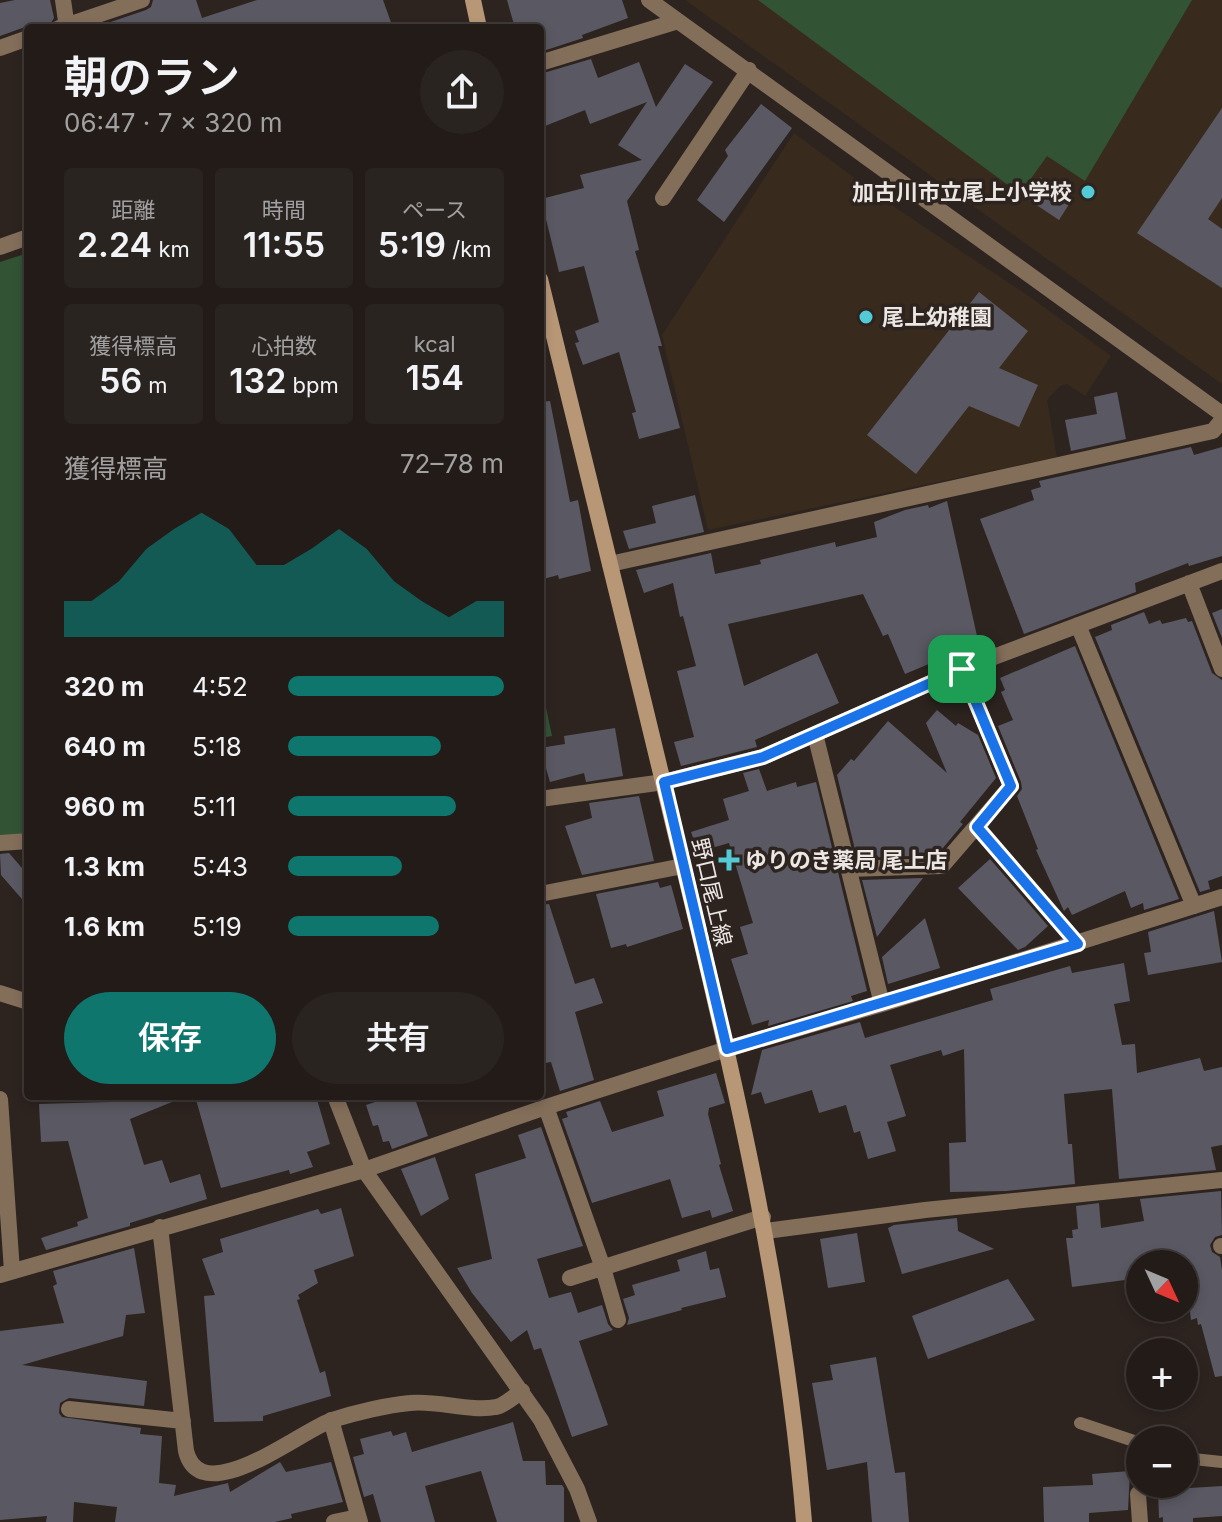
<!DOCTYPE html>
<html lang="ja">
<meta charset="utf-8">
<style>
:root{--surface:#221b18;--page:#2a2421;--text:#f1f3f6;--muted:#a2a1a2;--line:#3f3937;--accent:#0f766e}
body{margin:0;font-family:Inter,"Noto Sans JP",sans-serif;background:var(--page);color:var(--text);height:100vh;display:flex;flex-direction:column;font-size:30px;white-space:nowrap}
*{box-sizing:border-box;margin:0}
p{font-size:26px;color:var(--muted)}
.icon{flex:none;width:44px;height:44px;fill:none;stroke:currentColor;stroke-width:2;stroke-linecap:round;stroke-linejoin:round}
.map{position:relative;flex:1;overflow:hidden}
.details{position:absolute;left:24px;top:24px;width:520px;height:1076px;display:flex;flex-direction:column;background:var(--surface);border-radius:8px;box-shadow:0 4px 12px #0003,0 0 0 2px var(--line)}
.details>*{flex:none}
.needle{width:52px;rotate:134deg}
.controls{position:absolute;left:1126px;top:1250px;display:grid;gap:16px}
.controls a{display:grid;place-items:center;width:72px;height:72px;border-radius:50%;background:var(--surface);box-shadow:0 4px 12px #0003,0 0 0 2px var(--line);font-size:40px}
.pin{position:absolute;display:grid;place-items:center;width:68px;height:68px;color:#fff;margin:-34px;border-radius:16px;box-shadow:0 4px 12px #0006}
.round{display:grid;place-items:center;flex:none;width:84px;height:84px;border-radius:42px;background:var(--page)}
.overview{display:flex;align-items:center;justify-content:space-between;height:136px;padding:0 40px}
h1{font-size:44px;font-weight:600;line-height:60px}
.stats{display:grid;grid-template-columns:repeat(3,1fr);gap:12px;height:136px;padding:8px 40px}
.stats div{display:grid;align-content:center;border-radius:8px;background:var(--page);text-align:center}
.stats b{font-size:34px;font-weight:600}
.stats small{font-size:22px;font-weight:400}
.stats p{font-size:22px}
.chart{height:224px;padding:16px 40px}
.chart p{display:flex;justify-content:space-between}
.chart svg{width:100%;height:144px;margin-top:8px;fill:var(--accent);opacity:.7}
.button{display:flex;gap:16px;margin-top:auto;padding:16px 40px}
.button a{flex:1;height:92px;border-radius:48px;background:var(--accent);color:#fff;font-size:32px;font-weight:600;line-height:92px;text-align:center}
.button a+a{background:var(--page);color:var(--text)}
ul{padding:0 40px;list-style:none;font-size:26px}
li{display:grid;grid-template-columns:128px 96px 1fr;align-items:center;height:60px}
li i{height:20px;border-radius:10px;background:var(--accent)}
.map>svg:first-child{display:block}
.education{fill:#382b1d}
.green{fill:#325435}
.building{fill:#5a5963}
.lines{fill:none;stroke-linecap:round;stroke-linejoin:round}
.lane{stroke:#836e5a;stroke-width:12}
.street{stroke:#836e5a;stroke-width:16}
.secondary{stroke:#b89776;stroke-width:16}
.route-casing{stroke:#fff;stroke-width:16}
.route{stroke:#1a73e8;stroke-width:10}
.poi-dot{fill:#52cbd7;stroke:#2d2420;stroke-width:3}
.labels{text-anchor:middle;stroke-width:7;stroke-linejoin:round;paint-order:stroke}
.poi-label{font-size:22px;font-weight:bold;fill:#ede7e4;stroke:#2d2420;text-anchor:start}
.street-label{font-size:22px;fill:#ede7e4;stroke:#2d2420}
</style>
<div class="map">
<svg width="1222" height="1522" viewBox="0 0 1222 1522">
<rect width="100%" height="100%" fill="#2d2420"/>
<path class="education" d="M685,0h537v384z
M794,133l96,71 143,95 78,57 -26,40 -18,-12 -7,2 -13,14 10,57 -349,73 -46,-195z"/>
<path class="green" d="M758,0h434l-107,181 -38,-25 -27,38z
M28,253v582l-28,2v-575z
M540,679l12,57 -12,2z"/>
<path class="building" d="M15,0h35l4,18 -6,10 -23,-1 -25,9v-33z
M153,0h43l6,18 55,-18h126l10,28h-300l53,-18 5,-3z
M507,0h115l6,18 -46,17 1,3 -43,14v-24h-25z
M591,59l7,19 41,-16 17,45 29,-43 28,18 -86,119 12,49 -4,1 27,95h-4l22,82 -41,11 -7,-26 4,-1 -17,-60 -36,13 -8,-22 4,-1 -4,-11 24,-9 -15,-56 -25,6 -18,-73 43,-11 -4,-13 62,-15 -24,-15 29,-43 -57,22 -5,-14 -45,18v-54z
M761,104l31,24 -68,94 -27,-22 31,-44 -3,-6z
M1222,108v90l-14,21 14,10v59l-85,-55z
M1040,177l33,21 -14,22 -33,-22z
M979,292l49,39 -29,37 39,17 -19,42 -50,-21 -53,68 -49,-39z
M1117,392l9,47 -55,12 -6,-31 32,-6 -3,-17z
M550,401l20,101 8,-2 13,71 -32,8 -1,-4 -18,5v-178z
M1191,447l3,8 28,-8v109l-33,10 -1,-3 -53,20 1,9 -112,42 -44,-115 54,-19 -3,-10 10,-3 -2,-6z
M695,495l9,37 -75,17 -6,-18 33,-8 -4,-17z
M947,501l32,144 -46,10 3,6 -31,13 -17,-40 -5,2 -20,-42 -135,30 16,62 73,-33 22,50 -84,37 2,7 -76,19 -7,-24 20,-5 -17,-66 19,-5 -13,-50 -3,1 -7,-34 -29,10 -8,-23 75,-17 4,21 46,-10 -1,-4 75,-18 1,5 41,-10 -3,-15 31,-12 23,-5 1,3z
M1222,609v29l-10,-25z
M1144,612l5,12 11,-4 2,4 24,-6 2,4 4,-1 20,52 10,7v196l-14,5 2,8 -10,3 -105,-255 17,-7 -1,-5z
M1075,646l104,253 -35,11 -1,-7 -12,5 -6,-17 -53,24 -4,-8 -4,4 -1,-2 -27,-59 2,-1 -21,-53 5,-7 -1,-7 -23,-56 15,-6 -12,-28 4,-2 -5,-12z
M937,710l19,16 2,-3 20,12 18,43 -36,44 3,2 -26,31 -80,3 -20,-83 14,-16 3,2 34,-40 59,52 -21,-50z
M615,728l8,48 -37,6 -2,-9 -34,9 -10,-34 25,-4 -1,-8z
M759,769l8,22 29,-9 1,5 19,-5 51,209 -16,5 2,5 -85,25 1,-6 -17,5 -21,-66 17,-5 -8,-27 13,-4 -24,-80 -31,9 -7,-20 38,-12 -6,-21 26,-8 -6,-18z
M639,796l15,65 -72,14 -17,-49 27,-8 -3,-15z
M9,853l19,22v31l-27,-31 -1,-21z
M990,859l58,67 -23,21 -7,3 -60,-62z
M923,878l-46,59 -15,-57z
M658,882l2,6 11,-3 12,44 -56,18 -1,-3 -15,4 -15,-54z
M549,904l26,80 19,-6 9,25 -28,9 19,68 -34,11 -9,-29 -6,1 -5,-17v-141z
M1214,911l8,51 -74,13 -4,-22 7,-1 -3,-20z
M925,918l15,50 -52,16 -6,-27z
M1124,963l6,38 -16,3 8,41 13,-1 2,29 63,-15 4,13 18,-4v78l-11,2 5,23 -97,9 -7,-90 -48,5 4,50h4l3,40 -69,7 -56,1 -1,-49 17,-1 -2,-93 -21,7 -2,-6 -51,15 16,51 -19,6 9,29 -28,8 -8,-28 -6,2 -8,-28 -27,8 -7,-23 -47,14 -4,-12 -10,3 11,-45 98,-28 5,16 128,-38 -3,-11 80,-23 2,7z
M716,1073l9,30 -16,5 -1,6 13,50 -2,1 14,46 -21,7 -2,-8 -28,8 -12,-39 -78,24 -30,-84 6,-2 -2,-5 34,-11 12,31 52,-16 -7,-25z
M109,1096h25l1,5 36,-1 1,2 -42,17 14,46 18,-5 8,23 30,-9 7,25 -77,24v3l-84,24 -5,-12 37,-12 -1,-4 11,-4 -20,-77 -27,1 -2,-38 71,-2z
M195,1096h121l14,48 -23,8 6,15 -23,7 -1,-4 -68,18z
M376,1096h38l14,40 -36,13 -3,-8 -6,1 -5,-17 -5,1 -7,-21 12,-4z
M541,1127l42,119 -46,13 12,39 22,-6 7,21 24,-8 6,19 5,6 -34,11 29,84 -36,12 -31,-89 -7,2 -7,-20 -16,12 -39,-49 -15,-25 35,-9 -17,-85 51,-16 -8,-23z
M435,1157l14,42 -28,17 -20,-47z
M1221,1191l1,44 -7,2 -5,8 2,7 8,5 2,13v106l-7,1 -14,-53 -3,1 -1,-7 -6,2 -7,-56h-44v14l-68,9 -6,-49h7l-1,-8 6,-1 -2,-23 23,-3 2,25 43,-7 -4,-22z
M341,1208l13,48 -40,14 4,13 -20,12 2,4 -3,1 23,73 5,-2 6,25 -68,20v5l-49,1 -10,-126 11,-1 -13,-36 21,-7 -3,-13 98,-30 3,5z
M957,1218l1,13 36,18 -92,25 -14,-46 6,-3z
M857,1233l8,49 -37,6 -8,-49z
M134,1248l11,65 -19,2 -3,21 -101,29 125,16 -3,25 -75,-8 -9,5 -1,10 3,4 79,11 -1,6 22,2 -3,47 17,2 -2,11 54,-13 2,9 50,-30 6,10 45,-10 12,40 -52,12 1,4 -17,4h-160l2,-15 -43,-5 -1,20h-27l1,-6 -47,4v-189l64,-8 -11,-37 4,-2 -4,-13z
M706,1251l4,19 9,-2 7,29 -45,11 1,2 -55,15 2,-7 -6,-19 12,-4 -3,-10 48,-14 -3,-11z
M1008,1279l27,41 -107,39 -16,-43z
M876,1357l19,116 10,-1 4,50h-37l-5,-60 -40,8 -15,-87 21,-3 -3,-15z
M513,1422l10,39h22l1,24h16l2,3v34h-67l-16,-51 -56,15 10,36h-54l-8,-28 -9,3 -11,-40 11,-3 -4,-15 31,-8 2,5 13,-4 6,20z
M1130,1471l-2,39 -39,3v9h-45l-1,-35 50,-2 -1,-11z
M1222,1486v30l-29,2v4h-30v-5l-4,1 -1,-28z"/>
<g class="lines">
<path class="lane" d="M1080,1423l60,20
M1184,1458l38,4"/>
<path class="street" d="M63,0l4,28
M649,0l573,414
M59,28l83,-28
M0,48l28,-10
M540,63l138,-42
M663,198l86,-128
M0,247l28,-10
M610,564l603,-133 9,-11
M1189,583l33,86
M1078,625l116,281
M815,734l67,270
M540,799l124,-17 99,-25 199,-88 260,-98
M977,827l101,117
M0,843l28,-2
M848,869l94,-3 69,-80 -49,-117
M540,894l143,-28
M0,993l28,9
M335,1096l29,74 177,250 36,69 12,33
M0,1099l12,172
M546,1107l57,161 15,52
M160,1227l26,224c15,61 116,-21 146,-31 22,-7 55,-15 78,-17 27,-3 60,9 86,4 8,-1 18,-11 26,-16
M766,1231l159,-21 297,-30
M1221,1246h1
M0,1275l364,-105 182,-63 181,-58 155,-45 340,-107
M570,1278l193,-61
M69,1409l114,12
M331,1420l29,102
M1138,1494l2,28
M334,1522l24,-5"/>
<path class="secondary" d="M473,0l6,28
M540,279c48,196 97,393 144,590 52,216 102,431 120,653"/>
</g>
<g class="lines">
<defs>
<path id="route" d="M962,669l49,117 -34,41 101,117 -351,105 -63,-267 99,-25z"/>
</defs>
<use href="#route" class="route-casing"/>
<use href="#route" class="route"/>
</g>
<g class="poi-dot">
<circle cx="1088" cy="192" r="8"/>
<circle cx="866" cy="317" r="8"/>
<path d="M725 848h8v8h8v8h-8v8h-8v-8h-8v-8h8z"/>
</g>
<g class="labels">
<g class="poi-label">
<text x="1072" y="200" text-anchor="end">加古川市立尾上小学校</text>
<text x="882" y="325">尾上幼稚園</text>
<text x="745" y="868">ゆりのき薬局 尾上店</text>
</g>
<g class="street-label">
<text transform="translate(712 892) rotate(77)" y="8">野口尾上線</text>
</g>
</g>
</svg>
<div class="controls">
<a><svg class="needle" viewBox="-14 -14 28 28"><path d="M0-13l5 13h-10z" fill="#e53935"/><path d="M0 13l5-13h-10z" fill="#a2a1a2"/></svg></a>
<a>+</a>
<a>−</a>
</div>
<div class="pin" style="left:962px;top:669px;background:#1e9e55"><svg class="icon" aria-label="arrive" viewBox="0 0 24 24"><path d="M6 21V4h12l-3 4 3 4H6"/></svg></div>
<section class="details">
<div class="overview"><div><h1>朝のラン</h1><p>06:47 · 7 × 320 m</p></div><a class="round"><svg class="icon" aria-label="share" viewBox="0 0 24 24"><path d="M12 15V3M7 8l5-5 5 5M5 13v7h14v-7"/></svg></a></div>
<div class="stats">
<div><p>距離</p><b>2.24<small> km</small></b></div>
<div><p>時間</p><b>11:55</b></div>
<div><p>ペース</p><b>5:19<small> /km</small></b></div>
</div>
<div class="stats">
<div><p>獲得標高</p><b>56<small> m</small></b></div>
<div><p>心拍数</p><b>132<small> bpm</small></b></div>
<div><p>kcal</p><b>154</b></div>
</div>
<div class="chart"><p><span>獲得標高</span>72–78 m</p>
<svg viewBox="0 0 160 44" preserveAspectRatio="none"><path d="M0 44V33L10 33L20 27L30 17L40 11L50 6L60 11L70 22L80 22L90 17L100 11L110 17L120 27L130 33L140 38L150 33L160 33V44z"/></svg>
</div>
<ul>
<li><b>320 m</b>4:52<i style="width:100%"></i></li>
<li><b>640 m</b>5:18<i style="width:71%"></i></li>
<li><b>960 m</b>5:11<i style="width:78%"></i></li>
<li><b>1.3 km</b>5:43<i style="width:53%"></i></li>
<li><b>1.6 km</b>5:19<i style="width:70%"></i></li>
</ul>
<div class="button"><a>保存</a><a>共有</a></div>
</section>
</div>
